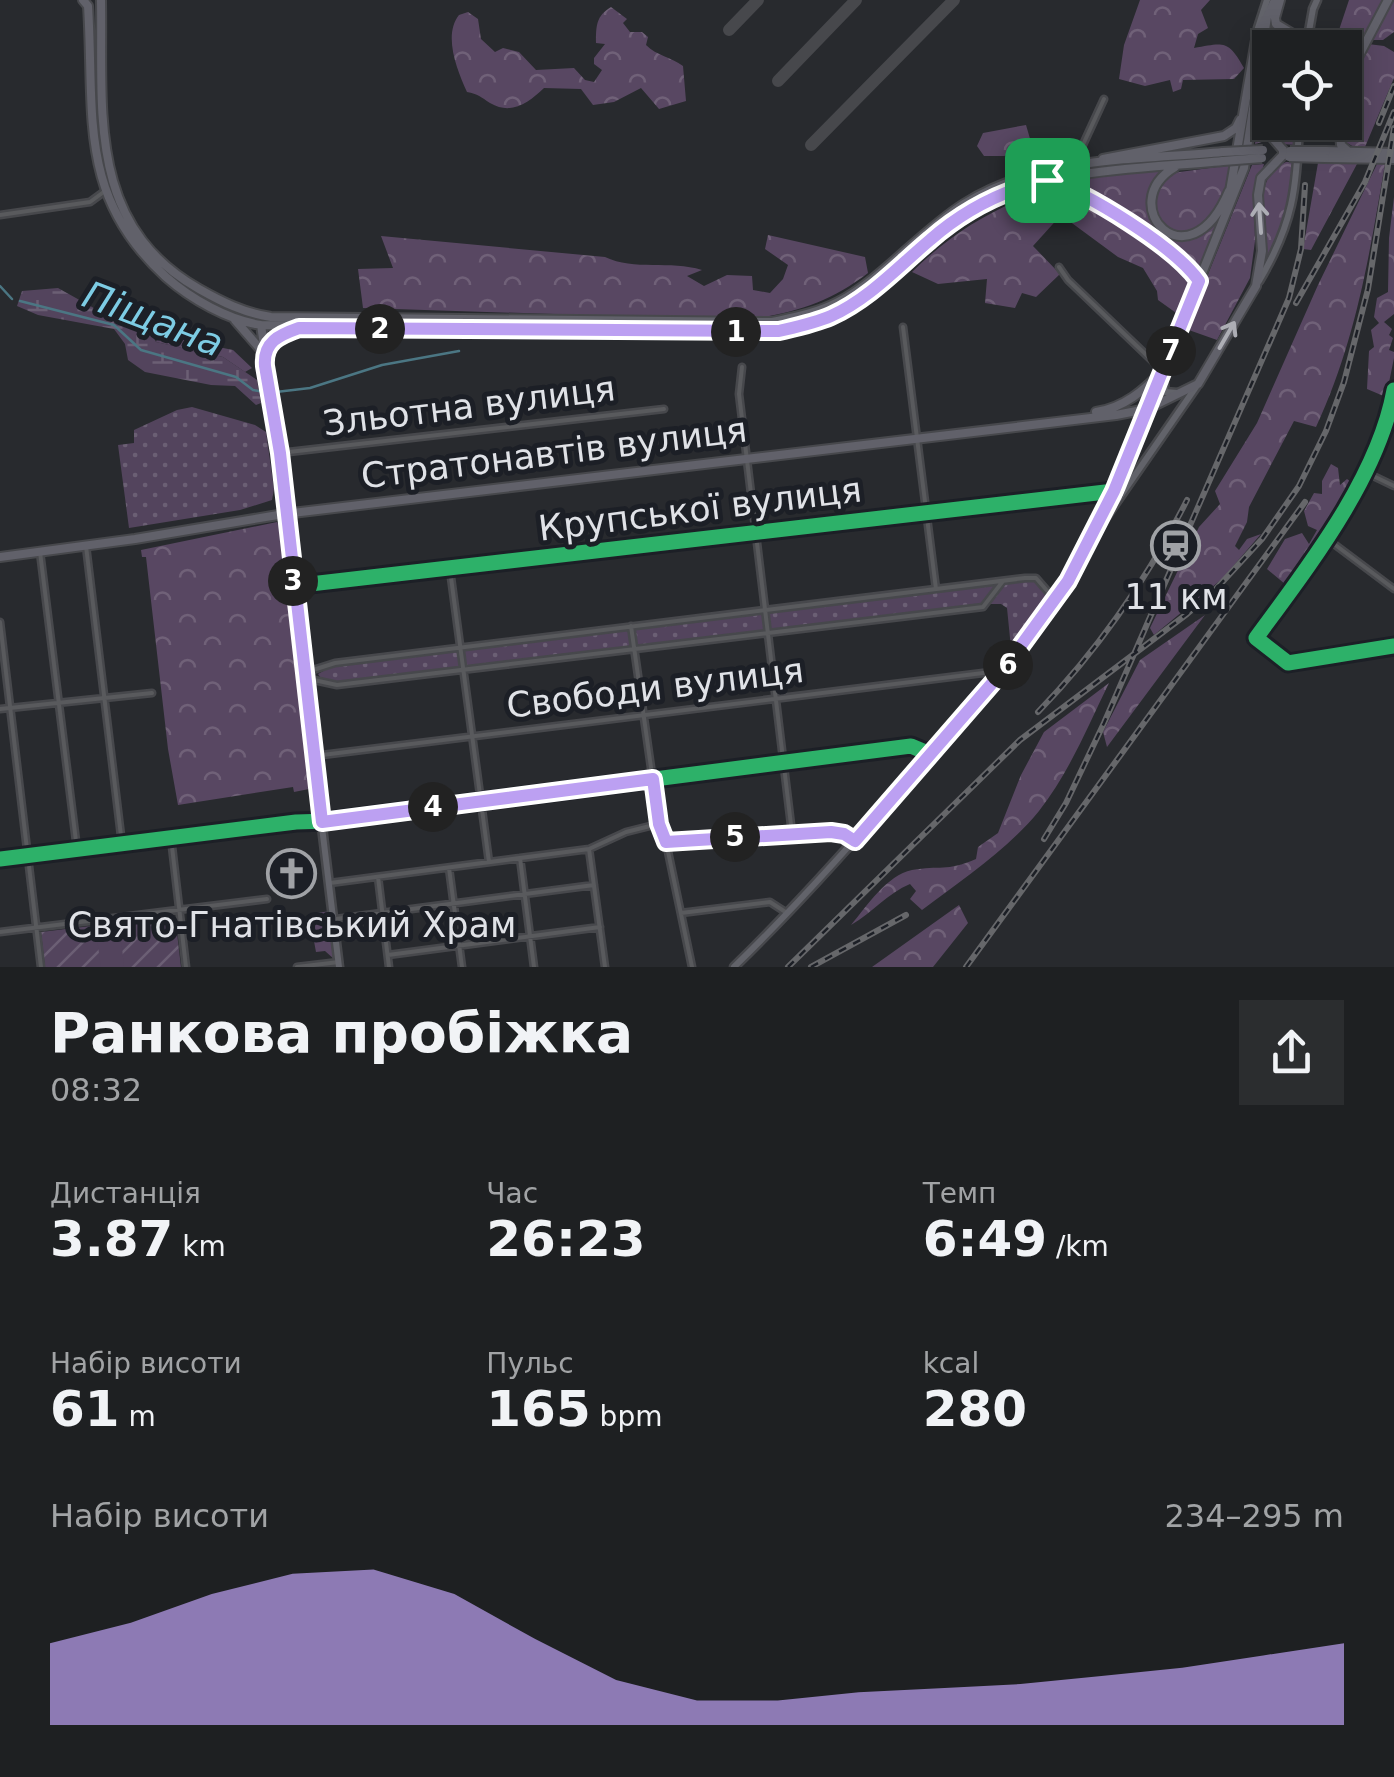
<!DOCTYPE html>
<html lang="uk">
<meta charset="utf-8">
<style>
:root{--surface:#1e2022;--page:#2b2d2f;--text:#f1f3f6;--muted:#a1a3a5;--line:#3c3e40;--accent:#bca0f2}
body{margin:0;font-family:"DejaVu Sans",sans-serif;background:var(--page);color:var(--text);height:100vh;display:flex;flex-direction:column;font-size:38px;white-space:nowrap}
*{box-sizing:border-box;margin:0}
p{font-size:32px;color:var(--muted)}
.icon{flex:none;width:55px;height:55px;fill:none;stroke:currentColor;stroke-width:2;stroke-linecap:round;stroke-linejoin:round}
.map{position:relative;height:967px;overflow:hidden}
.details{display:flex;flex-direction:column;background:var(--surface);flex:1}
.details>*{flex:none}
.fabs{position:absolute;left:1252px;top:30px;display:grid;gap:20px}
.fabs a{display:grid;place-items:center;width:110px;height:110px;border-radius:0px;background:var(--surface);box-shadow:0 5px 25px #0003,0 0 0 2px var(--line);font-size:50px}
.pin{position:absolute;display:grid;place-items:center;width:85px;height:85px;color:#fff;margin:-42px;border-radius:20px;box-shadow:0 5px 15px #0006}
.km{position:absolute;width:50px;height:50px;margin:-25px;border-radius:50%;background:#222;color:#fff;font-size:28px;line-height:50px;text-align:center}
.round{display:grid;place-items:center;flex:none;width:105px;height:105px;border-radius:0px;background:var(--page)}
.head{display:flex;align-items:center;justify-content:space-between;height:170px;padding:0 50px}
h1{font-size:55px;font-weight:600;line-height:75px}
.stats{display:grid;grid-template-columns:repeat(3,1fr);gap:15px;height:170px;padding:10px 50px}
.stats div{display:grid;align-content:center}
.stats b{font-size:50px;font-weight:600}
.stats small{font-size:28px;font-weight:400}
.stats p{font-size:28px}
.chart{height:280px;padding:20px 50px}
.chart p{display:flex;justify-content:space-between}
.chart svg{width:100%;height:180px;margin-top:10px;fill:var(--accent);opacity:.7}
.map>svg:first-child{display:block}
.grass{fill:url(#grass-dots)}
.forest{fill:url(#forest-crowns)}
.wetland{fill:url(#wetland-marsh)}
.garden{fill:url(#garden-furrows)}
.pitch{fill:#53445d}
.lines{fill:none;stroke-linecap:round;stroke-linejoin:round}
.stream{stroke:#4b7683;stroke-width:2.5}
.taxiway{stroke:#47484c;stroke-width:12}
.street-casing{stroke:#47484c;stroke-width:9}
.secondary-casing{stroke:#47484c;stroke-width:11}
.primary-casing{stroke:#47484c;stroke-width:12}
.street{stroke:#595a5d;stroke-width:4}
.secondary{stroke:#62636a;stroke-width:6}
.primary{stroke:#61616a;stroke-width:8}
.rail-casing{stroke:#66676a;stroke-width:6}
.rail{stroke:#1c1f26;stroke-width:2.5;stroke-dasharray:8;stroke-linecap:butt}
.primary-bridge-casing{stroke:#47484c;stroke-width:12;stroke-linecap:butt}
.primary-bridge{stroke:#61616a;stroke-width:8}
.cycleway-casing{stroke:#1c1f26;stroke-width:21}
.cycleway{stroke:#2db169;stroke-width:15}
.oneway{stroke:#adaeb5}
.route-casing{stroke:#fff;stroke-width:20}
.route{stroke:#bca0f2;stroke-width:12}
.labels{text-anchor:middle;stroke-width:10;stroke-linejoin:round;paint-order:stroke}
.street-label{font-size:35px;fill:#e0e2e7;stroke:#1c1f26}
.poi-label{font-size:35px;fill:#e0e2e7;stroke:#1c1f26}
.water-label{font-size:38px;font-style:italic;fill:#7dcce4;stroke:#1c1f26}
</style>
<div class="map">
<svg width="1394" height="967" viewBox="0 0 1394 967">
<defs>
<pattern id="grass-dots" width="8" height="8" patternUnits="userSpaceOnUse" patternTransform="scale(2.5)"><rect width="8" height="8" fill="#53445d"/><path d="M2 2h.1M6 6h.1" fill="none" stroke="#6b5f74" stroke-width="1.8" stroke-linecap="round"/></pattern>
<pattern id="forest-crowns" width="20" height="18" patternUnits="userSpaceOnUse" patternTransform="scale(2.5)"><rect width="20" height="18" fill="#584762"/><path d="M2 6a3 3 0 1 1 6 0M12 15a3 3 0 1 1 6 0" fill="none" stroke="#706178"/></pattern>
<pattern id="wetland-marsh" width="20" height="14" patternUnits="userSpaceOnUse" patternTransform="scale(2.5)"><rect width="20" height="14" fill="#53445d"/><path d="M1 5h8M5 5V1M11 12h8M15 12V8" fill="none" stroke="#6b5f74"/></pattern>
<pattern id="garden-furrows" width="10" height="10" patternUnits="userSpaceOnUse" patternTransform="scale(2.5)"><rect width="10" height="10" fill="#53445d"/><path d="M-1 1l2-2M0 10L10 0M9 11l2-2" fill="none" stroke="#6b5f74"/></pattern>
</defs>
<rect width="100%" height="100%" fill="#282a2e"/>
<path class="grass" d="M192,407l63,18 11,7 8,57 -2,11 -32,10 -111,18 -11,-83 16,-2v-13l43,-20z
M1025,580h9l16,20 -39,48 -4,-40 -6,-4h-19l-645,78 -17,-5 -2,-3 18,-10z"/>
<path class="forest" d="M1140,0h70l-9,10 7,18 -10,6 -4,14c29,-5 34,-9 50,20l-10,11 -51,1 -2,9 -8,3 -3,-12 -25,6 -26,-7 5,-34z
M1349,0h35l-39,77v-29h-12z
M1391,0h3v32l-11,8h-12z
M611,7l16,12 -4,4 7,9h12l6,5 -2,8c11,11 25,12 37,21l3,35 -27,8 -18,-21 -27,14 -21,3 -12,-16 -37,-1c-15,14 -32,28 -54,15 -9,-6 -12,-9 -23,-11 -10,-22 -24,-57 -8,-77l9,-3 10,7 3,20 14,13 8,-4 16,4 17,18 38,-2 11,12 9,2 8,-12 -8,-6v-6l11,-14 -9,-1c0,-17 0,-27 15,-36z
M1287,36l11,5 3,6 -31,1v66l-5,27 -10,3 13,-94 7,-11z
M1368,44l16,2 10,6v26l-29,69h-11l-10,-6c-6,-31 10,-67 24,-97z
M1274,123h23l-1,22 -14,-1 -8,-9z
M1026,125l7,24 -29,7h-20l-7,-10 6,-13z
M1286,162h9c-4,38 -13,70 -31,104 1,-34 -15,-88 22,-104z
M1318,163l39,1 -46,86 -8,-1z
M1264,164l-10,34 1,43 -5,37 -33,62 -31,-11 66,-164z
M1377,164h8c-16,93 -29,177 -69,263l-22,-6 -45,86 -2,15 -12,24 4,4 8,-11 14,-5 -39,45 -68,56 -4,-7 49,-101 21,-23 -5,-13 42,-68 61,-138z
M1232,165c-10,39 -33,98 -78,49v-18l18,-23z
M1168,169c-54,41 13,101 53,49l-21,56 -18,-18 -110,-70 -14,-5z
M1053,188l24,8 108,71 8,15 -14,33 -21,-15 -1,-9 -14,-23 -25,-11 -57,-42 -28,31 27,28 -24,23 -14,-4 -7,15 -30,-5 2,-24 -49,5 -26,-12c40,-40 87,-68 141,-84z
M1394,197v117l-10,8 8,7 -3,6 4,3 -4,12 5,2v6l-8,39 -19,-8 2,-38 5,-4 -3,-17 8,-7 -5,-6 3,-19 11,-6 1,-54z
M768,235l97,22 3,16c-39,30 -76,41 -125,47l-380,-12 -5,-39 35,-1 -12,-32 224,21c29,14 65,3 97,13l-15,6 17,10 23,-11 25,1 1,14 17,3 13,-14 5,-14 -23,-16z
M159,335l74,15 19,18 -7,4 -22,-15 -67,-15z
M1331,464l7,4 2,17 7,-6 8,6 -70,99 -18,-15 18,-30 17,-6 7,11 8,-14 -9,-4 -4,-15 10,-18 8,1v-13z
M277,522l3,6 33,253 -4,8 -15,3 -1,-5 -115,18 -10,-56 -22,-192h-4l-1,-7z
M1205,615l-98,132 -4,-15 37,-72z
M1109,683c-21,43 -40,90 -70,128 -32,39 -77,69 -117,99l-12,-11 6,-8 -6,-7c-22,9 -37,28 -59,41 16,-19 36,-50 61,-55 28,-5 34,2 64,-11l2,-12 20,-14 23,-58 23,-43z
M959,905l9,18 -35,44h-61z
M331,911l6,47 -3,1 -9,-8 -9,1 -7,-38z"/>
<path class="wetland" d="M58,288l43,24 48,16 7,14 67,15 34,23 4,23 -5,2 -21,-19 -24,-1 -66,-13 -17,-12 -3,-16 -11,-15 -76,-14 -21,-9 5,-15z"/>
<path class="garden" d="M175,916l6,51h-136l-4,-35z"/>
<path class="pitch" d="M120,929l4,38h-23l-5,-35z"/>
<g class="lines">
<path class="stream" d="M0,286l12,13
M20,301l94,24 27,25 95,27 17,13 12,2
M276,392l34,-4 72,-23 77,-14"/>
<path class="taxiway" d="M729,30l29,-30
M778,81l78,-81
M811,145l143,-145"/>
<defs>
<path id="street" d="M1080,164l1,-15 23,-50
M0,215l90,-13 15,-11
M1059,267l9,13 95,91
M903,327l33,262
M742,367l-3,27 53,439
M1394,390c-16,88 -86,177 -138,248l32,25 106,-17
M280,453l384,-44
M1367,473l27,13
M1330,541l64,48
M86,546l36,298
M40,552l37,297
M450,570l39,292
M294,586l820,-95
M0,622l41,345
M631,626l28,198 7,18 26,125
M308,675l6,5 23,5 646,-78 20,-26
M310,675l3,-5 22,-7 690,-85h11l20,23
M0,709l152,-16
M314,756l685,-85
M171,838l15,129
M667,841l164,-9 13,1 11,8
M589,849l16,118
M520,858l14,109
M0,859l296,-37 32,-1 583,-75 19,8
M449,868l13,99
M378,877l11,90
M330,883l259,-34 37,-17 32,-8
M681,913l89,-11 17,11
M336,919l258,-34
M0,932l267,-33
M388,955l212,-28
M297,967l42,-5"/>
<path id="secondary" d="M1258,28l9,-28
M1306,48l7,-39 4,-9
M1048,181c41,12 127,66 151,100
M1259,281c34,-57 38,-93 40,-159
M1163,377l2,15 12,1
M284,514l55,453
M1106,517l90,-130
M734,967c71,-69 135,-143 200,-218 46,-53 97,-105 133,-165 39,-66 64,-138 94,-208"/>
<path id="primary" d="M83,0l5,6c7,109 -11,190 78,271 25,22 62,43 95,48l518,6c20,-5 40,-9 58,-18 50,-26 85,-74 133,-102 76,-44 168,-42 253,-50
M101,0c2,111 -15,225 98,289 23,13 45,24 72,28l501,5c23,-5 45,-9 66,-20 42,-21 83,-71 126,-98 76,-48 173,-44 259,-52
M1280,0l-5,18 1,6 25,15 4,9
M1345,91l10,-28 33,-63
M1270,122v13l13,15
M1339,122l2,23 9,8
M1326,151l68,2
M1325,158l69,1
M1103,159l121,-23 12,-8 4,-8
M1175,167c-62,37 13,121 54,24
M1229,197l28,-163 8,-14
M235,320l27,31
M261,325l19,128 4,61
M264,354l13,-18 17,-6
M1096,412c28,-4 48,-22 67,-41l81,-203 23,-151 8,-17
M0,557l135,-18 149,-25 832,-99 31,-6 51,-25 58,-98 6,-35 -4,-56 3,-17 22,-23v-5"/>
</defs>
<use href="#street" class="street-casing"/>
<use href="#secondary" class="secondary-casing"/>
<use href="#primary" class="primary-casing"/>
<use href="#street" class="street"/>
<use href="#secondary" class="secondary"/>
<use href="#primary" class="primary"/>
<defs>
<path id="rail" d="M1379,123l15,-37
M1296,303l69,-121 29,-70
M1038,712c60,-62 110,-134 149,-212
M1044,839l22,-36 38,-80 185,-425 12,-49 4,-64
M788,967l232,-227 167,-126 28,-24 47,-51 37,-53 27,-55 18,-49 24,-93 26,-161
M811,967l95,-52
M966,967l339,-465"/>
</defs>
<use href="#rail" class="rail-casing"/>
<use href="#rail" class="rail"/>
<defs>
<path id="primary-bridge" d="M1290,151h36
M1223,152l40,-2
M1289,157l36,1
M1223,161l39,-3"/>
</defs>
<use href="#primary-bridge" class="primary-bridge-casing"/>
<use href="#primary-bridge" class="primary-bridge"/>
<defs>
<path id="cycleway" d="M1394,390c-16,88 -86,177 -138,248l32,25 106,-17
M293,586l821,-95
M0,859l296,-37 32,-1 583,-75 19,8"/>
</defs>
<use href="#cycleway" class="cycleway-casing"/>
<use href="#cycleway" class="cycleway"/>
</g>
<defs><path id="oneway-shaft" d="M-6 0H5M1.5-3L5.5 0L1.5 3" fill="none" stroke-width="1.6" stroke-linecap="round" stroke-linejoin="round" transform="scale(2.5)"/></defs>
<g class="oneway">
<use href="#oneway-shaft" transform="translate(1260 218) rotate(-94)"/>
<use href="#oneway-shaft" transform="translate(1227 335) rotate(-60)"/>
</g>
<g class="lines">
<defs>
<path id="route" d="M1047,180c41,13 127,66 152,101l-85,210 -46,90 -67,92 -146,168 -11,-7 -13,-2 -165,10 -7,-18 -6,-45 -331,43 -42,-369 -15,-87c-2,-24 14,-31 34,-38l480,3c17,-4 36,-8 52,-15 38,-17 68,-50 99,-76 33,-29 74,-50 117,-60z"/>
</defs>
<use href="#route" class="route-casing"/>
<use href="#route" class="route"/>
</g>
<defs>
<symbol id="station-ring" viewBox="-11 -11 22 22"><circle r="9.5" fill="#1c1f26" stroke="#a0a2a6" stroke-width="1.5"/><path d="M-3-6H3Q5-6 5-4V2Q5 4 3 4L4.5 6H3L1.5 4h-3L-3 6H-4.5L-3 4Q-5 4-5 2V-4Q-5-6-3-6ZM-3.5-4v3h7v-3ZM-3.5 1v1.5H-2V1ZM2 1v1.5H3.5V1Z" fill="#a0a2a6"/></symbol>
<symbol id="church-ring" viewBox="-11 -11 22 22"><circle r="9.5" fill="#1c1f26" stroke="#a0a2a6" stroke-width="1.5"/><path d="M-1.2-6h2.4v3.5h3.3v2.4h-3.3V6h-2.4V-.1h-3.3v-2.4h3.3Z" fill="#a0a2a6"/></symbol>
</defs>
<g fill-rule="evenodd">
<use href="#station-ring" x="1148" y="518" width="55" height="55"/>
<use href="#church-ring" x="264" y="846" width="55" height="55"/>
</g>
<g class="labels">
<g class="street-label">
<text transform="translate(469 406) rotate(-7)" y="12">Зльотна вулиця</text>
<text transform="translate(554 453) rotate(-7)" y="12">Стратонавтів вулиця</text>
<text transform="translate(700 509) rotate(-7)" y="12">Крупської вулиця</text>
<text transform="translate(655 688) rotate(-7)" y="12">Свободи вулиця</text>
</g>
<g class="poi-label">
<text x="1176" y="609">11 км</text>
<text x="292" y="937">Свято-Гнатівський Храм</text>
</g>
<g class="water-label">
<text transform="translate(153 319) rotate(21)" y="13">Піщана</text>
</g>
</g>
</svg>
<div class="fabs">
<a><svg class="icon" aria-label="locate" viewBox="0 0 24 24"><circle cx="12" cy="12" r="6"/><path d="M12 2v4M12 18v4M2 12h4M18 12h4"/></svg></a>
</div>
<div class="pin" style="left:1047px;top:180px;background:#1e9e55"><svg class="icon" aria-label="arrive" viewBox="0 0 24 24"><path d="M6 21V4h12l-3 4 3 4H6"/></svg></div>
<b class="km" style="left:736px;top:332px">1</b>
<b class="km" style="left:380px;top:329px">2</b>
<b class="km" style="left:293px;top:581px">3</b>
<b class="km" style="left:433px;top:807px">4</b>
<b class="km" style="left:735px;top:837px">5</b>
<b class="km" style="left:1008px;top:665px">6</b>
<b class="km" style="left:1171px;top:351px">7</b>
</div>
<section class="details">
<div class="head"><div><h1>Ранкова пробіжка</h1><p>08:32</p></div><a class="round"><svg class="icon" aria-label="share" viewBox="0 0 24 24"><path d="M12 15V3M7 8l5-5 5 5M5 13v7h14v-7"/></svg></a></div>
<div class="stats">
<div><p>Дистанція</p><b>3.87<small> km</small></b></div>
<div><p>Час</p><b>26:23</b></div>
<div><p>Темп</p><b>6:49<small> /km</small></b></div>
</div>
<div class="stats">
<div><p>Набір висоти</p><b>61<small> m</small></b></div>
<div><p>Пульс</p><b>165<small> bpm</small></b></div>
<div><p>kcal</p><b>280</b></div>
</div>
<div class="chart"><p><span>Набір висоти</span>234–295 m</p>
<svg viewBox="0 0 160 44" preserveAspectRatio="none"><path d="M0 44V24L10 19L20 12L30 7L40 6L50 12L60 23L70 33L80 38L90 38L100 36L110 35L120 34L130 32L140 30L150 27L160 24V44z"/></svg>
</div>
</section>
